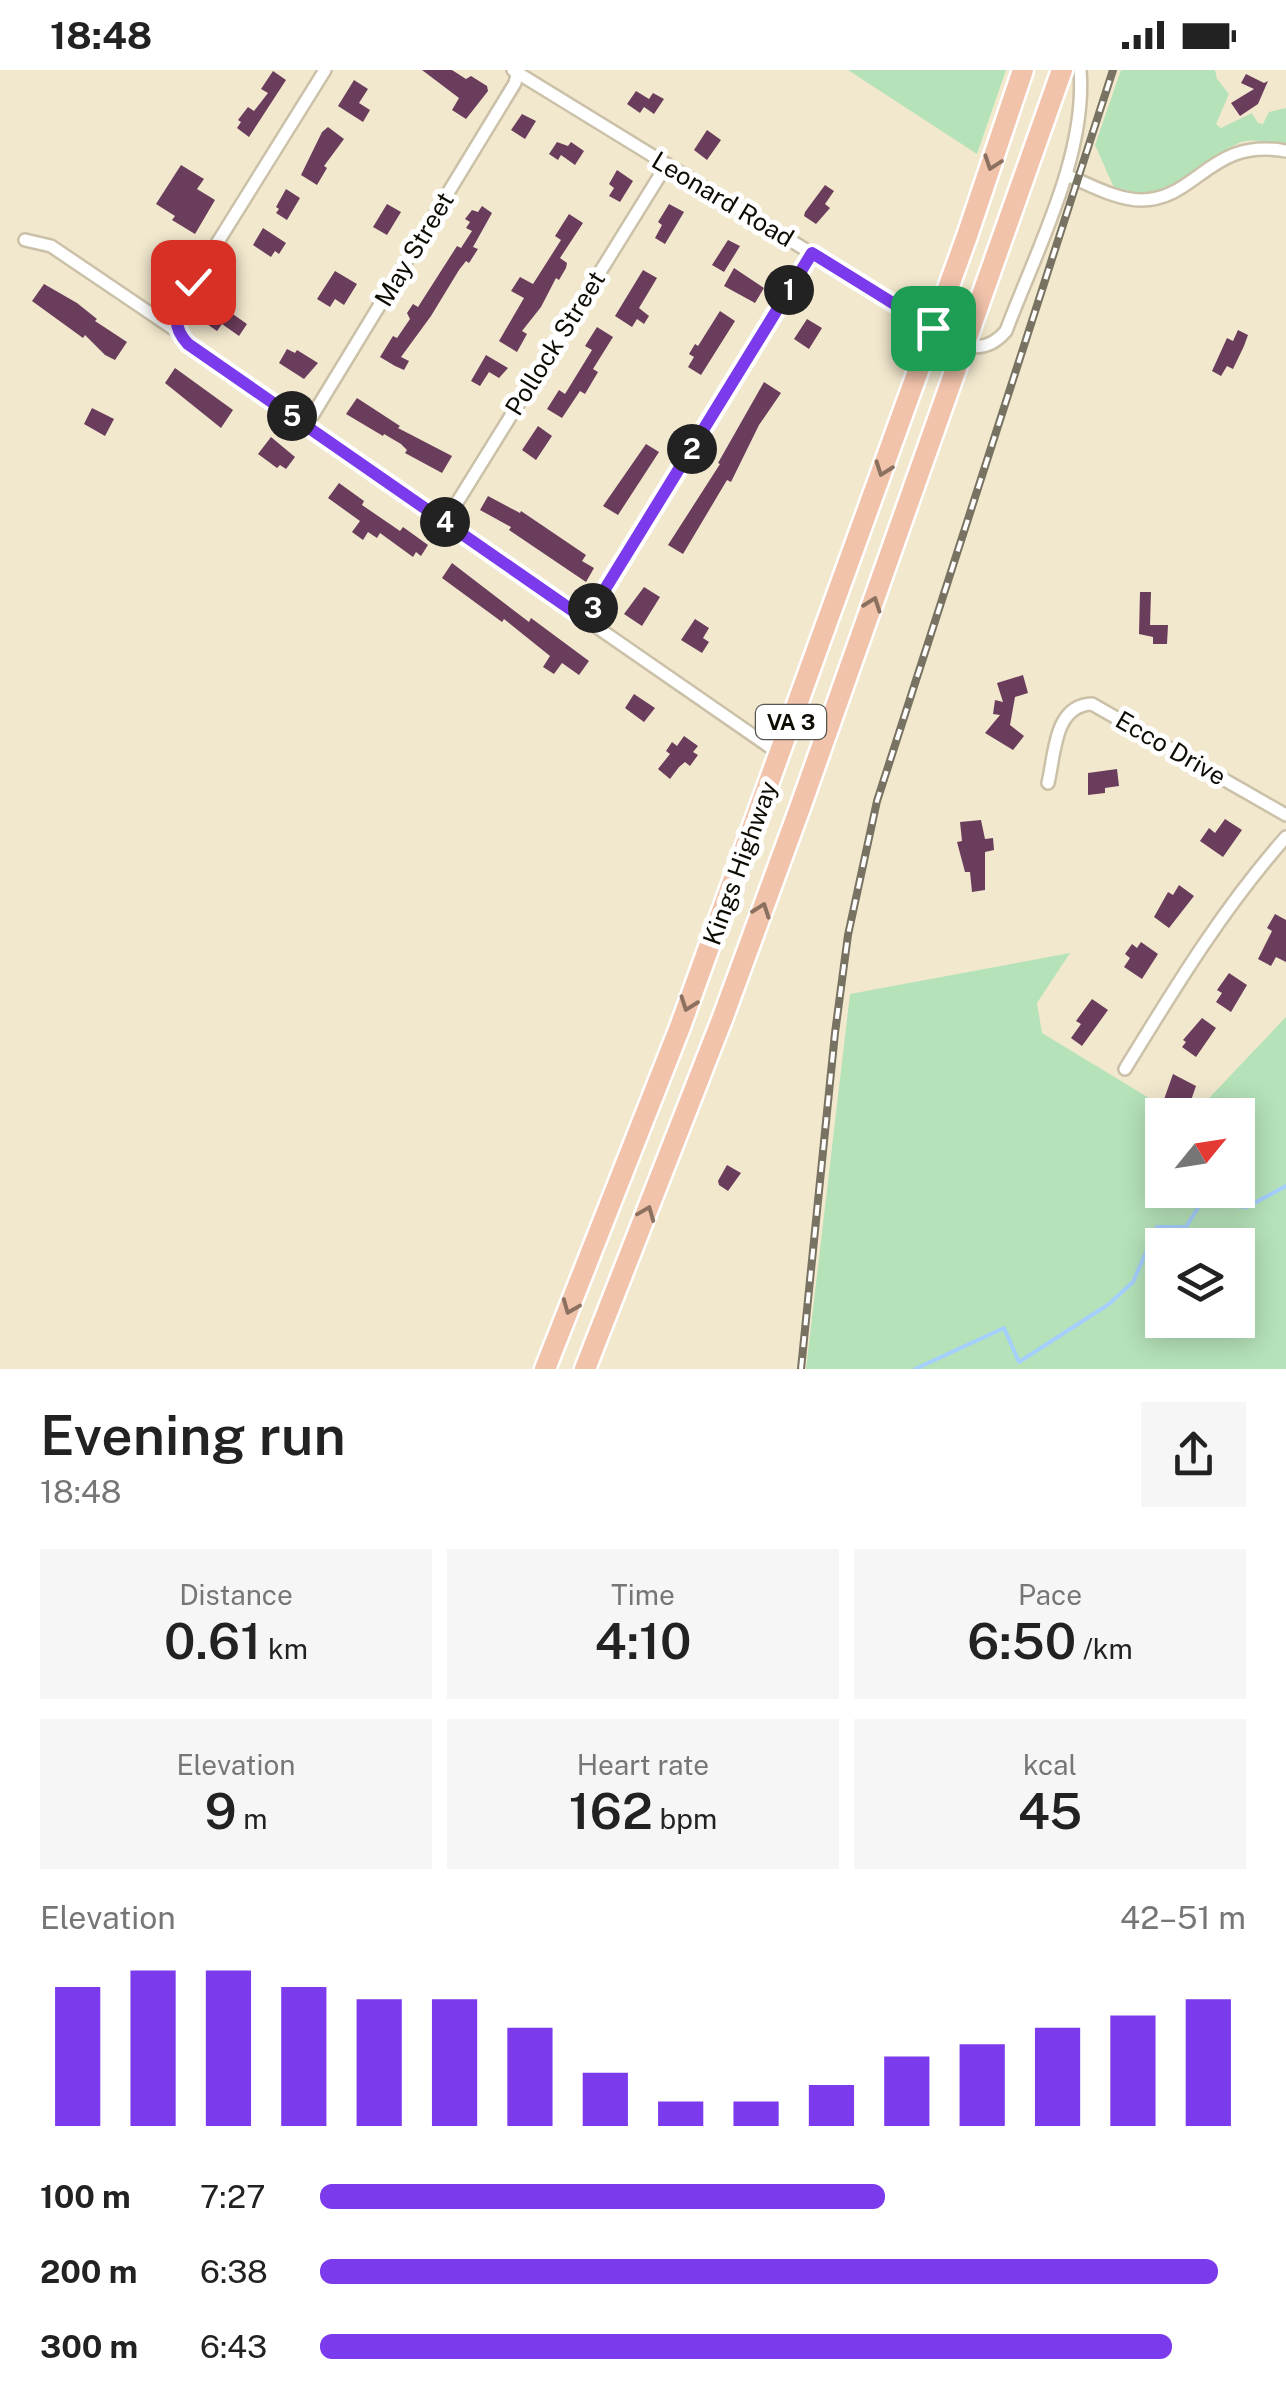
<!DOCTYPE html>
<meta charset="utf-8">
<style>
:root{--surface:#fff;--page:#f6f6f6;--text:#222;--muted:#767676;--accent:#7c3aed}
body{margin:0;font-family:"Public Sans",sans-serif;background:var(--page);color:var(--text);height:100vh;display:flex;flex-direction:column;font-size:38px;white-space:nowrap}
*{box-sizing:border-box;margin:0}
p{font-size:32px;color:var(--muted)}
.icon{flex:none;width:55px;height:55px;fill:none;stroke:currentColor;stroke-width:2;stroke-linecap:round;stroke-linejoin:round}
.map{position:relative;height:1299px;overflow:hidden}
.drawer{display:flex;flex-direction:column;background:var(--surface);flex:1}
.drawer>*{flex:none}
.needle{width:65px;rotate:60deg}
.controls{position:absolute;left:1145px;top:1028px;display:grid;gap:20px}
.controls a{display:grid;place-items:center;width:110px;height:110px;border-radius:0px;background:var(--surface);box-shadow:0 5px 25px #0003;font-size:50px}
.pin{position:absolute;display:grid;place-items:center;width:85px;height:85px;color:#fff;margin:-42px;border-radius:20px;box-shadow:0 5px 15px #0006}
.km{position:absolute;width:50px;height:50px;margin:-25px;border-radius:50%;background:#222;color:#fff;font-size:28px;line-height:50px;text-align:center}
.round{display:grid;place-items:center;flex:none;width:105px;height:105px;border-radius:0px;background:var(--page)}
.overview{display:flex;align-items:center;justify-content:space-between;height:170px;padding:0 40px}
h1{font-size:55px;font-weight:600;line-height:75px}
.stats{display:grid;grid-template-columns:repeat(3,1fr);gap:15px;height:170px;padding:10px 40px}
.stats div{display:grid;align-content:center;border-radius:0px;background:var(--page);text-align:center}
.stats b{font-size:50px;font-weight:600}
.stats small{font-size:28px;font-weight:400}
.stats p{font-size:28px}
.chart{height:280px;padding:20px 40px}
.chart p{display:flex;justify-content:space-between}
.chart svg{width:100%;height:180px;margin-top:10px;stroke:var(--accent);stroke-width:6}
ul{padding:0 40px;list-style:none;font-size:32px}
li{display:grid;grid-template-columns:160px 120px 1fr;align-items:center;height:75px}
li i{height:25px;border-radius:12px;background:var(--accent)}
.status{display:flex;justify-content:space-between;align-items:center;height:70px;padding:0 50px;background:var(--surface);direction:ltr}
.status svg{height:28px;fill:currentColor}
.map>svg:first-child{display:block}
.green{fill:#b5e2b9;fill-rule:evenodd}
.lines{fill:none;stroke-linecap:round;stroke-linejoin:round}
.stream{stroke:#a5cffd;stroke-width:4}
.building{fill:#6b3d5c}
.street-casing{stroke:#cbc1a8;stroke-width:16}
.highway-casing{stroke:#fff;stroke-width:25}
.street{stroke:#fff;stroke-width:11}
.highway{stroke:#f2c3ab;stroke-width:20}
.rail-casing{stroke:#787262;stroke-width:8}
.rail{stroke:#fff;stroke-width:4;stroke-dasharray:11;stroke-linecap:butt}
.oneway{stroke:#8c7160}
.route-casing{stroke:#fff;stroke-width:20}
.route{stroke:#7c3aed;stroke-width:12}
.labels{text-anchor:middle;stroke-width:10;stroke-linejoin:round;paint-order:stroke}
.shield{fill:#fff;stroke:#57554f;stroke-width:2.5}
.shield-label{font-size:22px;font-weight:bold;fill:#0f0c04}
.street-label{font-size:25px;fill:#0f0c04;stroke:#fff}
</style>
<div class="status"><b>18:48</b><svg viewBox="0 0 49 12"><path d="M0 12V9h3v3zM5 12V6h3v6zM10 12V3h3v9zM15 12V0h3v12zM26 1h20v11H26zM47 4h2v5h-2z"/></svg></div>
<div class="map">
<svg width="1286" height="1299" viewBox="0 0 1286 1299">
<rect width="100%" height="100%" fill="#f2e8ce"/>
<path class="green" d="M848,0h158l-29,84z
M1121,0h94l2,9 12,15 -13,30 5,4 31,-15 6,10 5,1 6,-12 17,-4v38c-12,-2 -27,-7 -39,-5 -7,0 -15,6 -21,9 -48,23 -49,57 -111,40l-20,-45z
M1070,883l-33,50 5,30 135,82h-15v75h76v-75h-45l93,-98v352h-480l44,-375zM1162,1175h76v75h-76z"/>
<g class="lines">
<path class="stream" d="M915,1299l89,-41 15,34 90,-58 24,-22 24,-55h29l15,-24 46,4 39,-21"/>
</g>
<path class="building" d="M422,0h30l14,9 5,-3 16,10 1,5 -22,28 -14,-9 7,-12z
M273,1l13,9 -37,57 -12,-9 4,-6 -3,-2 10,-13 6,4 14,-18 -7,-4z
M1246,4l18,9 4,-2 -10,23 -18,12 -9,-13 23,-14 -13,-6z
M354,10l14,9 -9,14 11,7 -7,12 -25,-16z
M636,21l13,8 4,-6 11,6 -10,15 -10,-7 -4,6 -13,-9z
M522,44l14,7 -11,18 -14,-9z
M328,57l16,12 -20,27 3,2 -10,17 -16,-10 21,-43z
M707,60l14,10 -14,20 -13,-10z
M557,72l11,4 3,-4 13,9 -9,14 -14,-10 -3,5 -9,-6z
M181,95l23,14 -7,10 18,11 -20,34 -23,-14 3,-4 -19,-12z
M617,100l16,11 -13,21 -11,-6 5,-8 -5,-4z
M825,115l9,6 -9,13 5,4 -14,16 -12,-8 1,-4z
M286,119l14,9 -13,22 -11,-7 3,-4 -3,-2z
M387,134l14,8 -14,23 -14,-8z
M669,134l15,8 -19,32 -10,-6 7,-13 -4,-3z
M482,136l10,7 -19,34 5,2 -9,14 -3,-2 -7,9 -28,46 -30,41 8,4 -5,9 -9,-4 -15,-9 13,-21 4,2 13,-19 -3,-6 6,-9 5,3 39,-61 4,2 11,-17 -6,-3 4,-6 -5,-3 7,-9 6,2z
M569,144l14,9 -23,35 7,5 -1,5 -7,12 -3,-2 -15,29 -19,24 5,3 -10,18 -18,-11 25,-43 -13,-7 9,-14 13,7 28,-44 -6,-4z
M263,158l23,15 -7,11 -4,-3 -4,6 -18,-12z
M728,170l12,6 -16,26 -12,-7z
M734,198l30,20 -9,15 -31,-17z
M643,200l14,8 -18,30 10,8 -5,8 -7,-5 -5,8 -17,-11z
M335,201l22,13 -13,21 -9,-6 -5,8 -13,-8z
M44,214l33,19 20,16 -2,2 32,21 -12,18 -10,-5 -20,-20 -2,3 -51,-37z
M217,233l30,21 -8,12 -17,-12 -5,7 -13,-9z
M720,241l15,10 -34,54 -13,-8 6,-10 -5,-3 6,-10 3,2z
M807,249l15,9 -13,21 -15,-10z
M597,257l16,10 -20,32 5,3 -13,22 -5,-3 -18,27 -15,-9 12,-19 6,4 27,-44 -7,-4z
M1238,260l10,5 -4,11 -11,23 -6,-3 -6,10 -9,-5 15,-33 6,3z
M287,279l8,4 2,-3 21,13 -14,16 -25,-16z
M486,285l22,13 -9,10 -10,-6 -9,14 -9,-5z
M175,298l58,42 -12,18 -56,-45z
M764,312l17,11 -22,32 -28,57 -4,-2 -44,74 -15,-9 52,-81 -2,-1z
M357,328l43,28 -2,2 54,28 -10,17 -37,-20 2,-3 -6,-6 -17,-10 -1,2 -37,-22z
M92,338l22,11 -9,17 -21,-12z
M538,356l14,10 -16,24 -14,-10z
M271,367l24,20 -9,12 -6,-4 -3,3 -19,-14z
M646,374l13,8 -41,63 -15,-9z
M339,413l25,18 -2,4 38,26 3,-4 25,18 -7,11 -5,-4 -3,5 -33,-24 -3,5 -9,-6 -5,8 -11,-8 8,-11 -32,-23z
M488,426l32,17 1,-2 65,44 -4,6 12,7 -8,14 -77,-52 2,-3 -31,-17z
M452,493l77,59 2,-4 58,43 -10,14 -17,-12 -8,11 -11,-7 7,-11 -46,-37 -2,3 -60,-44z
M644,517l16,10 -18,29 -18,-12z
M1140,522h11l-1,33h18l-1,19h-14v-7l-14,-3z
M695,549l14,9 -6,10 6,4 -7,11 -21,-13z
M1023,605l5,18 -13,4 -5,28 14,11 -11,14 -28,-17 15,-18 -7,-1 2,-14 8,2 -6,-19z
M634,624l21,14 -11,14 -19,-14z
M684,666l14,10 -5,6 5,3 -8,11 -5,-4 -6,5 -9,12 -12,-10 12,-15 -4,-3 6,-9 5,4z
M1117,699l2,17 -14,2v5l-17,2v-22z
M1225,749l17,11 -19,27 -23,-16 9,-13 6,5z
M981,750l4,19 8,-1 1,12 -9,2v38l-13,2 -2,-20h-5l-8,-30 5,-1 -2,-19z
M1179,815l15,11 -25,32 -15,-11 14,-25 5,3z
M1275,844l11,6v42l-10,-5 -5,9 -13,-7 14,-28 -5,-3z
M1141,872l17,12 -16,25 -18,-12 6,-9 -5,-4 7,-10 5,4z
M1229,903l18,12 -16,27 -15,-10 6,-9 -5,-3z
M1092,929l16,11 -26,36 -11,-8 10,-14 -5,-3z
M1202,948l14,10 -20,29 -14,-10 4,-5 -3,-2z
M1173,1004l23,12 -8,23 -3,-1 -3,7 -20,-10z
M727,1095l14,8 -13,18 -9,-6 -1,-4z"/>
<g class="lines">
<defs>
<path id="street" d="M325,0l-147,236c-4,15 -2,27 10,38l592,410
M513,0l420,258c26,16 49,31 73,3 30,-80 81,-176 74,-261
M1066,105c23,9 50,25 75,25 56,0 69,-63 145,-49
M25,170l26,6 127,86
M306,356l209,-343 3,-13
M445,452l222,-358
M585,551l227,-368
M1048,713c7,-29 6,-78 44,-79l194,111
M1125,999c49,-80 98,-161 161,-232"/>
<path id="highway" d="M545,1299l135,-342 287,-791 56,-166
M585,1299l138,-352 78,-212 261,-735"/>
</defs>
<use href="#street" class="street-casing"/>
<use href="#highway" class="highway-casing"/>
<use href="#street" class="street"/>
<use href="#highway" class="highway"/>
<defs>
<path id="rail" d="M801,1299l34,-336 13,-98 29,-134 236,-731"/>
</defs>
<use href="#rail" class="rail-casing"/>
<use href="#rail" class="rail"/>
</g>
<defs><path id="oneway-chevron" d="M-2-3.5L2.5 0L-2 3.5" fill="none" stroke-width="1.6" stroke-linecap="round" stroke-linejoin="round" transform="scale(2.5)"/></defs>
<g class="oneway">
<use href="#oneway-chevron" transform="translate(992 93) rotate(109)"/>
<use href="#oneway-chevron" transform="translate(883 399) rotate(110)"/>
<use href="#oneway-chevron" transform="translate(873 534) rotate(-70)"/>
<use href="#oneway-chevron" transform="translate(762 840) rotate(-70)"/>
<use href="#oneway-chevron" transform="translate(688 934) rotate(110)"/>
<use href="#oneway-chevron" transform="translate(647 1143) rotate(-68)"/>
<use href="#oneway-chevron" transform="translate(570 1237) rotate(112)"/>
</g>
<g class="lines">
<defs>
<path id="route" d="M193,212c-14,22 -26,40 -5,62l398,276 226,-367 121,75"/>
</defs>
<use href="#route" class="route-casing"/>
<use href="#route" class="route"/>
</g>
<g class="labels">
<rect class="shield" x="756" y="635" width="70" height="34" rx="8"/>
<g class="shield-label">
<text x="791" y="660">VA 3</text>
</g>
<g class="street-label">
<text transform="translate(723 129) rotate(31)" y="9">Leonard Road</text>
<text transform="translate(414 179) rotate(-59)" y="9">May Street</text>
<text transform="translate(555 273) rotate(-58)" y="9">Pollock Street</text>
<text transform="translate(1171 678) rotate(30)" y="9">Ecco Drive</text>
<text transform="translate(740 793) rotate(-70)" y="9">Kings Highway</text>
</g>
</g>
</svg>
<div class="controls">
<a><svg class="needle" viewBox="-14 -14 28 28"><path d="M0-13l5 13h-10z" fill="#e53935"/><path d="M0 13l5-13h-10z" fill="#767676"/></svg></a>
<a><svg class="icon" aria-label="layers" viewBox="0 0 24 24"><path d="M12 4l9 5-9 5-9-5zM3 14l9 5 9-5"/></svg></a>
</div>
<div class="pin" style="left:933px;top:258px;background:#1e9e55"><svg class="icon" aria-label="arrive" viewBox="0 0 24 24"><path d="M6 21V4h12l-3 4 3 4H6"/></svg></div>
<div class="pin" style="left:193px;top:212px;background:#d93025"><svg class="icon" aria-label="check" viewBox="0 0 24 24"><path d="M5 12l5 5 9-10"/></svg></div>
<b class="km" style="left:789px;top:220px">1</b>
<b class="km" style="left:692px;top:379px">2</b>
<b class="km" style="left:593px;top:538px">3</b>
<b class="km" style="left:445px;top:452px">4</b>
<b class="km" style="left:292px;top:346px">5</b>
</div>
<section class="drawer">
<div class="overview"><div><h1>Evening run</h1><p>18:48</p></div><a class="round"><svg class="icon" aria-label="share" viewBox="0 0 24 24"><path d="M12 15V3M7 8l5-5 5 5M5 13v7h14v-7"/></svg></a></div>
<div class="stats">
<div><p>Distance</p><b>0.61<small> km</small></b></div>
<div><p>Time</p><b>4:10</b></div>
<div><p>Pace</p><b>6:50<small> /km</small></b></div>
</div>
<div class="stats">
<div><p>Elevation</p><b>9<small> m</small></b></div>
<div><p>Heart rate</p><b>162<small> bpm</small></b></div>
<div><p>kcal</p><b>45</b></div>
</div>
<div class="chart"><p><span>Elevation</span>42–51 m</p>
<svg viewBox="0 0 160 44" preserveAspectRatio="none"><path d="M5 44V10M15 44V6M25 44V6M35 44V10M45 44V13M55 44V13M65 44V20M75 44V31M85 44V38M95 44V38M105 44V34M115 44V27M125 44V24M135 44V20M145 44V17M155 44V13"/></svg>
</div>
<ul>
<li><b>100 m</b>7:27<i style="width:61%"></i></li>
<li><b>200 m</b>6:38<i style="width:97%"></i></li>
<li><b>300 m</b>6:43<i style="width:92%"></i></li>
</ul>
</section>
